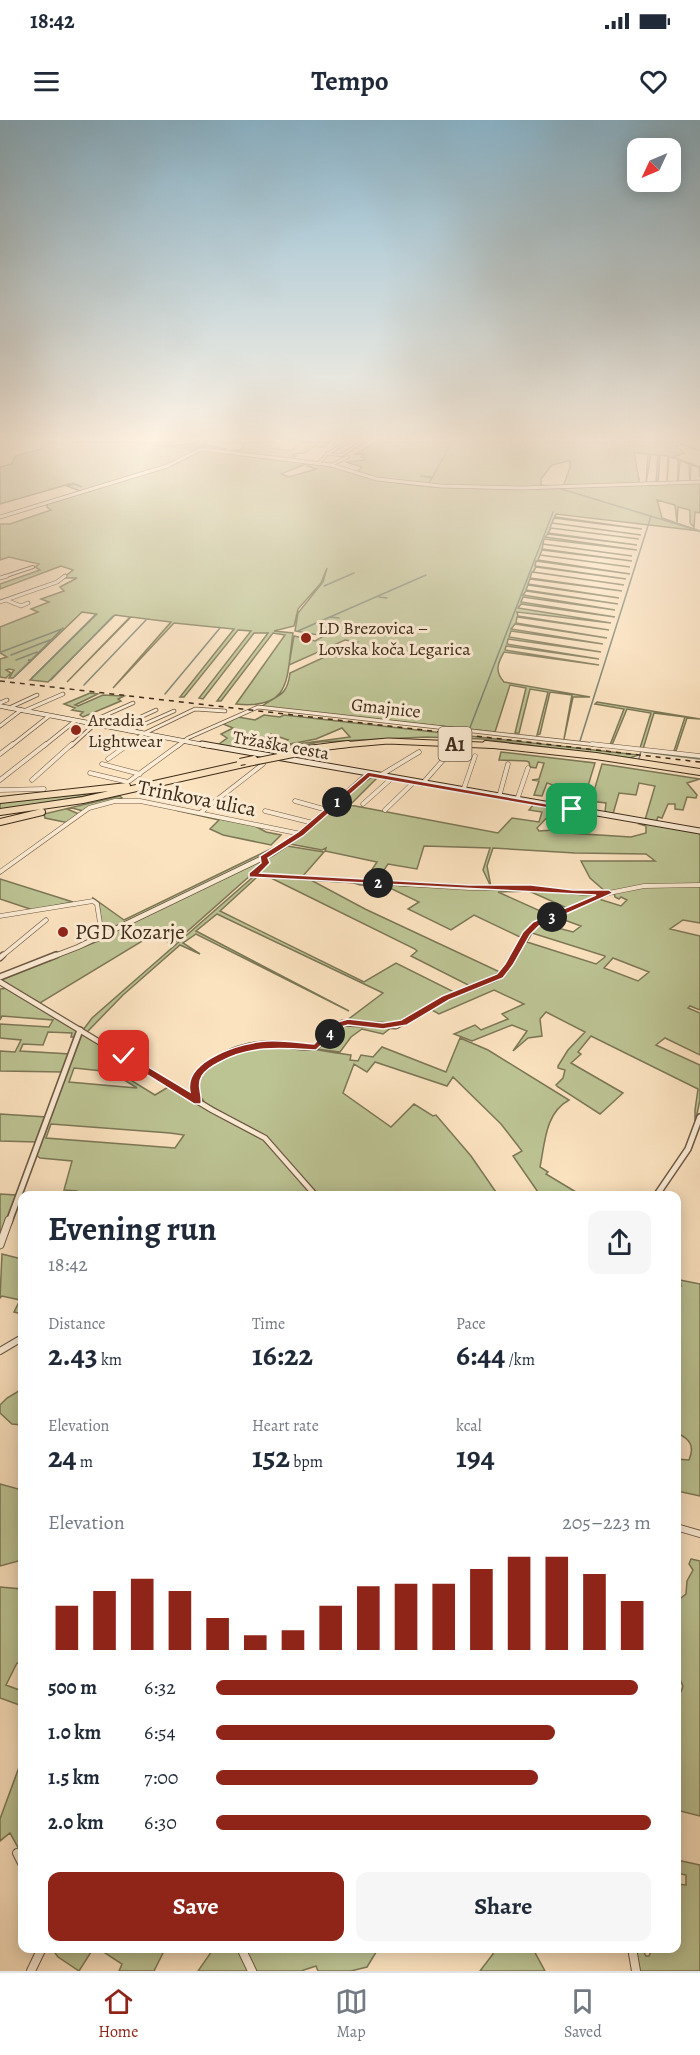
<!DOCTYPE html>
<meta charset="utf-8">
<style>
:root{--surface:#fff;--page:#f6f6f7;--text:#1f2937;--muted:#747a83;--line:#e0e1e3;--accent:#8f2418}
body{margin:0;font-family:Alegreya,serif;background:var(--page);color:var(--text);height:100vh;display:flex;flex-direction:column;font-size:22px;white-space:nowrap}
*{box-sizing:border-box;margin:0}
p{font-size:20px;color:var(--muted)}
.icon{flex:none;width:33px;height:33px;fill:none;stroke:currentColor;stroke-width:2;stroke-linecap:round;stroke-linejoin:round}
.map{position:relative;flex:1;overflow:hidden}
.sheet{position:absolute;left:18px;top:1071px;width:663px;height:762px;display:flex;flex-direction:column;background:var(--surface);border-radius:12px;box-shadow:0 3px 15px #0003}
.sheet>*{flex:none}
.needle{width:39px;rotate:226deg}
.buttons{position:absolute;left:627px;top:18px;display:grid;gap:12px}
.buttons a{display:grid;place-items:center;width:54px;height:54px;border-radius:12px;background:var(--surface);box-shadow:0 3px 15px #0003;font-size:30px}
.pin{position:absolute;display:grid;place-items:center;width:51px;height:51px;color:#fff;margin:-26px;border-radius:12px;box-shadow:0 3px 9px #0006}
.km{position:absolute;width:30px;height:30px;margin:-15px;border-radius:50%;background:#222;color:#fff;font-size:16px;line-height:30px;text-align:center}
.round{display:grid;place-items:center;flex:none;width:63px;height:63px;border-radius:12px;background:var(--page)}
.summary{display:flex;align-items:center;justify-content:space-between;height:102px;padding:0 30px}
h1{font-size:33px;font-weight:700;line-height:45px}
.metrics{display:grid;grid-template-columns:repeat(3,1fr);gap:9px;height:102px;padding:6px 30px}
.metrics div{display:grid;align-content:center}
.metrics b{font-size:30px;font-weight:700}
.metrics small{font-size:16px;font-weight:400}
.metrics p{font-size:16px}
.chart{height:168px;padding:12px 30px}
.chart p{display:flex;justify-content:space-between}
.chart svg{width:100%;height:108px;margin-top:6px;stroke:var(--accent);stroke-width:6}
.action{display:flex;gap:12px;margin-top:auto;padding:12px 30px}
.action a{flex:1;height:69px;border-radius:12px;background:var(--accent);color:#fff;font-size:24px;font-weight:700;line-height:69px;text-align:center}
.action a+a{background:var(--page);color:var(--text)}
ul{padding:0 30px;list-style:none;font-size:20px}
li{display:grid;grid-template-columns:96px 72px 1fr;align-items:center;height:45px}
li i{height:15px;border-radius:8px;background:var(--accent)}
.status{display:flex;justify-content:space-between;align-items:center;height:42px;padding:0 30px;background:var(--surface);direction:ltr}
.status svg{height:16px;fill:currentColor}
header{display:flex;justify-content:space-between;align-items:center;height:78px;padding:0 30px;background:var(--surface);font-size:27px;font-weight:700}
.tab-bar{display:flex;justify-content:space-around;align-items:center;height:84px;border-top:2px solid var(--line);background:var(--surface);font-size:16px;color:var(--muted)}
.tab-bar a{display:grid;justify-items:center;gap:3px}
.tab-bar .selected{color:var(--accent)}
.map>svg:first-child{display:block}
.green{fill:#bdc494;stroke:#7c7756;stroke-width:1.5;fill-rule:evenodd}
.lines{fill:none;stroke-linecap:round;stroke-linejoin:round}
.stream{stroke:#788372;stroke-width:1.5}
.minor-far5-casing{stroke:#6c5843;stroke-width:4}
.minor-far4-casing{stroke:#6c5843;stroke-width:4.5}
.minor-far3-casing{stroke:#6c5843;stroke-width:5}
.minor-far2-casing{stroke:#6c5843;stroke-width:7}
.minor-far1-casing{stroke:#6c5843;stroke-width:8}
.minor-casing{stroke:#6c5843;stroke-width:10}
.tertiary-far4-casing{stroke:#6c5843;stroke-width:4.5}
.tertiary-far3-casing{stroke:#6c5843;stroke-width:6}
.tertiary-far2-casing{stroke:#6c5843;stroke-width:8}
.tertiary-far1-casing{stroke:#6c5843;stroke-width:9}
.tertiary-casing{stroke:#6c5843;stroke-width:10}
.secondary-far1-casing{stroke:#3c2a19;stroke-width:5}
.secondary-casing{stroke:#3c2a19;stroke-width:7}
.motorway-far1-casing{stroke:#3c2a19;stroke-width:7}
.motorway-casing{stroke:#3c2a19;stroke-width:8}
.minor-far5{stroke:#fdedd6;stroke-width:2}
.minor-far4{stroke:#fdedd6;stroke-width:3}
.minor-far3{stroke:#fdedd6;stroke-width:4}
.minor-far2{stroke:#fdedd6;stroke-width:4.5}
.minor-far1{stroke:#fdedd6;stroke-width:6}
.minor{stroke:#fdedd6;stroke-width:8}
.tertiary-far4{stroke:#fdedd6;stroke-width:3}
.tertiary-far3{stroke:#fdedd6;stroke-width:4.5}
.tertiary-far2{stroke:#fdedd6;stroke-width:5}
.tertiary-far1{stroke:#fdedd6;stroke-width:7}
.tertiary{stroke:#fdedd6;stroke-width:8}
.secondary-far1{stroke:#fdedd6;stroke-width:4}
.secondary{stroke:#fdedd6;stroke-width:5}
.motorway-far1{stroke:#fce3c0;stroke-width:5}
.motorway{stroke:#fce3c0;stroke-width:6}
.rail{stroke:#3c2a19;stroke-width:1.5;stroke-dasharray:5 5;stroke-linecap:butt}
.motorway-bridge-casing{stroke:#3c2a19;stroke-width:8;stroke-linecap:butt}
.motorway-bridge{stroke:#fce3c0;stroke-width:6}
.route{fill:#8f2418;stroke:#fff;stroke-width:1.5}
.poi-dot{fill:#8f2418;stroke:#fdedd6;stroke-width:2}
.labels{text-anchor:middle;stroke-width:6;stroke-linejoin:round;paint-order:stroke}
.far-poi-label{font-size:18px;fill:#3c2a19;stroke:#fdedd6;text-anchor:start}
.far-street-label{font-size:18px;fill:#3c2a19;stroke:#fdedd6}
.shield{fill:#fdedd6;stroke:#766452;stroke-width:1.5}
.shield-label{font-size:20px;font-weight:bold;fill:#3c2a19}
.street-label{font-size:21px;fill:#3c2a19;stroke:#fdedd6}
.poi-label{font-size:21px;fill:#3c2a19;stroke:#fdedd6;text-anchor:start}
</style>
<div class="status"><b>18:42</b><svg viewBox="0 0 49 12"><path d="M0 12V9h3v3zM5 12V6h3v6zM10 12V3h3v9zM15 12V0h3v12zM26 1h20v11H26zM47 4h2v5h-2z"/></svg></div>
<header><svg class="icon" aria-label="menu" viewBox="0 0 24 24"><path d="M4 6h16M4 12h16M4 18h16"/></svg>Tempo<svg class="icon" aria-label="heart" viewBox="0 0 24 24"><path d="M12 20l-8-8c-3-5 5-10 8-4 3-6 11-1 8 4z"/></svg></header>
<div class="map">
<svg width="700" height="1851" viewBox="0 0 700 1851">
<rect width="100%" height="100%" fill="#fce3c0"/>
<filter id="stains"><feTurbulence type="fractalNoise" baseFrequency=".00333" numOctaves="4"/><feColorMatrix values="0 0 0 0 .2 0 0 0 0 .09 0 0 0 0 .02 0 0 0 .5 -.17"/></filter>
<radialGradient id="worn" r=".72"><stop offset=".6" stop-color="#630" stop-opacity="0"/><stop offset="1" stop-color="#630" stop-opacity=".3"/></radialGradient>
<path class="green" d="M49,322h124l-7,3c12,2 29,-3 42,-3l-36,23 19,-9 15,-11 20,4 -9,2 24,-1 4,-6 -25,-2h53l-3,6 21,3 10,-9h29l-7,5 -8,-1 -11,7 -10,1 -1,2h3l-3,3 15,4 -27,11 8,3 27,-8 -9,-3 4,-3 46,9 5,-5 -16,-5 18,-2 1,-2 -4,-1 3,-3h-8l20,-12h75l-18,35 -13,-1 12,2 -4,7 24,-43h236l-5,2 17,7 -18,-7 -6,2 8,7 -11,4 27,10v10l-1,-10 -8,-2 -1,17 -1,-18 -9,-4 -2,22v-23l-9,-2 -2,25 1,-26 -8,-1 -2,28 -2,-1 2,-27 -7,-1 -5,29 2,-29 -14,-1 6,32 60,-2v30l-5,-1 -1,15 -4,-4v-13l-12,-3 -1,15 -2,-17 -18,-5 5,18 38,13 -144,-17 -1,3 87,12 -88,-11 -2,5 89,12 -89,-12 -2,5 89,11 -88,-11 -3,5 89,12 -89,-11 -3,3 92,13 -93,-11 -1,5 89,12 -89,-12 -1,5 90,12 -90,-11 -2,5 90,12 -90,-12 -2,5 92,14 -94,-13 -1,5 91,13 -90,-12 -3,5 91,13 -92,-13 -2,6 92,13 -92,-12 -2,5 91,14 -91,-13 -2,5 92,14 -92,-13 -3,4 92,15 -92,-13 -2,5 94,15 -94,-13 -3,4 93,15 -94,-11 1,4 91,14 -92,-13 -1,6 91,15 -92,-14 -4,5 92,15 -92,-13 -2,6 92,15 -93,-13 -1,5 92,15 -93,-13 -1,4 94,15 -95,-13c-7,12 -9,20 0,30l86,15h-17l-9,42 8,-44 -22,-3 -10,42 -3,1 11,-43 -18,-3 -11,44h-4l11,-45 -16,-3 -15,47 -234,-25c16,-13 26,-9 29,-34l67,-31 -12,-2 -56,25 5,-29 21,5 9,-5 -29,-5 3,-18 25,-31 4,-14 -6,15 -23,26 -4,17 -20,5 19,2c-7,43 1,77 -57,71l49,-69 -12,-2 -52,68h-4l51,-68h-14l-51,66 -4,-1 52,-67 -13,-1 -54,67h-4l54,-68 -60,-6 -61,65 58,-66 -40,-5 -64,65 63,-65 -15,-2 -67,67 -18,-2 66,-66 -14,-2 -50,48h-4l3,1 -18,17h-4l5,-8 -5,-1 -3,1 5,3 -5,5 -6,-1v-18l7,-2 -7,-4v-26l38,-15 -7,-3 18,-7 -8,-3 23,-8 -4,-4 17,-9h-14l10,-8 -12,-4 -61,23v-5l40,-14 -5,-3 4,-3 -30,-7 -9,3v-36h10l41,-14 -4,-3v-4l33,-12 -13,-5 6,-2 9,3 -9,-4 -73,21v-37l12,-3 3,-8 26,-7 2,-4zM568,341h2v6l-7,20 -22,-2v-6l11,-14z
M90,573l8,1 -23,11 3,1 25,-11 21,1 -6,3 3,2 -38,16 -3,-2 3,-3 -11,-2 3,-2 -11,-4z
M597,582l103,17 -13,-1 -11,33h-2l11,-34 -31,-4 -11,36 -3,-1 11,-35 -24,-4 -15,36h-2l14,-36 -29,-5z
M264,595l16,2 4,-2 354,40 -8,3 -148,-19 -56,-2 -107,5 -50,11 13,-7 68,-9 -8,-9 -26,11 -37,7 9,-6 -17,-6 -32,16 -21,-5 9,-7 -6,-4 12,-6 -10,-4 15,-7 17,3z
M501,632l94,11 -7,23 -9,-1 -3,8 -7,-1 2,-7 -7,-1 -3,8 -8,-1 6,-1 1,-6h-4l-2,4 -1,-3 -6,-2 -5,13 -8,-1 5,-14 -7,-1 7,-1 5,-16 -6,-1 -2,6 -6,-1 -1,-5 -3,-1 -27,-1z
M602,644l98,15 -13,4 10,12 -1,3 -9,-1 -4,13 -8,-1v-5h-7l-6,14 -4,-1 -2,5 -11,-2 10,-34 -16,-3 -3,12 -17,-2 -6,21 -8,-2 1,-9 -15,-2z
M372,657l5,1 -27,27 148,28 14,-15 27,4 3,-10 -13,-2 4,-5 22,4 -18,19 2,3 15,-1 14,-20 11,2 -11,21 63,4 15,-4v-7l-7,-2 1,-1 60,10v52h-51l-43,7 -16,-14 -9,-17h74l-9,-7 -71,-1 -82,-5 -6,18 4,21 -8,-17 7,-22 -66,-2 -7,23 -29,-5 -12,18 -11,-2 12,-18 -52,-11 1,-3 -4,2 -32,-6 74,-62z
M117,671l-117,19v-8z
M120,676l2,2 -39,13 -11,-3 -5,1 12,5 -10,9 -24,-5 -1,-4z
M175,690l80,16 11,6 15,3 -10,10 -48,-10 -13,-6 9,-9z
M287,726l37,6 -22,25 -47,-3 11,-10 3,-7z
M275,727l-4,5 -154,74 -15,4 -3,-26 -6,-4v-2l31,22z
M263,740l1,3 -12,11 -79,70 -21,-9 -112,68 -40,-23 103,-41 4,-4z
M253,757h4l-37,34 144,71 32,-19 60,30 -55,30 -19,2 -36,-4 37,-28 -166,-79 -21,17 153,80 -153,-77 -13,9 17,11 -20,-9 -57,50 -36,37 -4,-2 9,-12z
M269,757l40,2 56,30 137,64 -30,14 -61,-31 6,-5 -2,-2z
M0,759l73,23 -40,8 -33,-11z
M354,763l115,6h66l68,5c-25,18 -61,18 -81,44l-48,-23 -23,15 -43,-21 11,-7 -33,-16 -26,-1zM529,771l36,16 1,3 -17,5 -51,-23z
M651,766h49v37l-17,-3 -13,9 30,7v74l-10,-4 -2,2 12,5v42l-35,-17 -9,7 44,20v35l-5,23v-13l3,-21 -107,-53 -13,16 3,2 -10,9 52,30 -23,21 -42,-27 -2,-2 7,-7 2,-8 -7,-2v-2l10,-16 17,-18 -39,-20 -6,7 2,17 -14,2 -15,13 14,-20 -15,-6 -40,16 -18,-7 21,-9 6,5 27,-11 -6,-5 22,-10 -30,-14 -55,24 -9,-5c22,-13 48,-19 69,-32 10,-6 27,-41 40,-54l34,9 8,-6 -25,-9 43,-18 22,7 6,-6 -6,-3 -2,2 -4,-2 -1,-4zM532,813l73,23v1l-9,7 -69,-22zM613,838l36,14 -11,9 -34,-13z
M8,868l70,43 -3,6h-4l1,-4 -24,-1 -5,13 -20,-1 -3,7 50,3 -7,18 -63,-1v-20l15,1 6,-12 -21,-2v-14l49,3 4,-7 -51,-4 -2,4v-31z
M341,905l51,2 -9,7 -21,-5 -11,8 -11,15 -24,-3z
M82,914l64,37 -14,10 23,14 15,-9 56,34 37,18 50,57h-237l1,-4 -13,-1 8,-29 -32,-3 -4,-3zM74,948l38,4 25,16 -68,-6zM51,1004l119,9 14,2 -9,13 -129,-10z
M460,918l28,12 81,50c-24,13 -24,43 -29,67l8,5 -2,2 35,21h-41l-27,-39 9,-5 -21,-27 -48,-47 -6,9 -72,-24 -8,10 -13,-8 -11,29 48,34 23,-23 19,12 3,-1 35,41 27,39h-179l-53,-58 -61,-34 -7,-10 -2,-14c46,-47 96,-32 155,-24l-1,5 8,1 3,-6 12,2 9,-10 64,25z
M0,994l46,3 -10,25 -36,-1z
M0,1074l16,1 -16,42z
M2,1134l20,5v55l-8,-2 6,-12 -18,-4 -2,2z
M680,1160l20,4v212l-23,-5v-32l12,1c6,-14 1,-21 -12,-27l-1,-144 5,-3z
M22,1269v36l-10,-1 -12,-11v-8l7,-7z
M0,1364l22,6v70l-22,6z
M691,1439l9,2v255l-24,-6 1,-116 4,-2 2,-6 -6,-13v-72l9,-7 1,-13 6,-11 -4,-6z
M0,1467l22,2v75l-5,-1 -11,22 16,6v15l-22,-8z
M22,1639v29l-3,13 3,-1v55l-12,-22 -10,8v-22z
M677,1740l23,5v106h-61l-4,-22h7l4,7h3l3,-7 24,-1 1,-64 9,1v-10l-9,-2z
M214,1828l24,1 11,22h-51z
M52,1829v-1l41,1 -14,22 -21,-14z
M99,1829h66l-11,22h-35l3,-7z
M244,1829h134l-11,18 -16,4h-33l-2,-5 -15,5h-46z
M493,1829h40l12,22h-65l13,-17z"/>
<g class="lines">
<path class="stream" d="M131,322l65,8
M231,334l52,7
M396,363l37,4
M558,368l142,43
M324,466l30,-13
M379,477l8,1
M330,497l9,1
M298,511l128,-56
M1,532l61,-23
M11,535l39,-15
M16,540l21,-8
M15,556l48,-48
M32,558l65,-64
M51,560l62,-64
M84,565l62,-65
M165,574l55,-66
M466,618l87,-226
M580,621l71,-225
M644,632l56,7
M639,639l2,-8
M581,687l6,-20
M589,688l4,-11"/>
<defs>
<path id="minor-far5" d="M328,334l14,1 20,-13
M318,344l9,-10 21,-12
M331,345l17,-8
M3,457l30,-10"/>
<path id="minor-far4" d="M0,458l7,-2
M6,480l15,6 7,-3
M0,482l57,-20 8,-6
M0,583l7,-3
M9,588l28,-13
M24,591l39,-17
M88,603l45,-20
M0,606l21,-16
M106,607l15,-7 11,1 24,-11
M129,611l45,-20
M11,626l38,-30
M44,626l31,-25
M71,626l24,-22
M127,626l16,-12 52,-25 30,2
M178,626l10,-8 70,-31 348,39"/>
<path id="minor-far3" d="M592,624l108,12
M0,634l13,-10
M108,639l21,-15
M102,644l38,10
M90,653l38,9 52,-38
M381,655l38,-23
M0,660l46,-36
M32,660l40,-36
M422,664l29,-33
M0,670l44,-1
M463,671l12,-35
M499,677l9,-33
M517,680l11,-32
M295,681l32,9
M363,684l29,-26
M385,690l29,-28
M265,691l48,12
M200,693l63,-49 -4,-2
M263,738l3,5 -14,12 217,13h62l52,5h26l35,-7 56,-1
M0,752l89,-64 26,-7h25l161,33
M0,796l93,-15 4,3 5,32
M1,837l45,-37
M513,837l13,-23 10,-10 73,-31"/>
<path id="minor-far2" d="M0,838l3,-3
M0,862l212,128 53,28 51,58
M198,981l-4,-21c20,-26 52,-38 84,-36 13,1 25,5 38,3l26,-24 54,3 50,-28 50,-20 9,-7 9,-16"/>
<path id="minor-far1" d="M0,1231l22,-13
M676,1407l24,7"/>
<path id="minor" d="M17,1733l5,10
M241,1828l11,23
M632,1828l4,23"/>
<path id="tertiary-far4" d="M0,397l167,-51 34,-17 130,16 46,14 64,7 81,2 178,-6"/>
<path id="tertiary-far3" d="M52,837l26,-10 195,-94 28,-19 67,-60"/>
<path id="tertiary-far2" d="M0,857l56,-22
M656,1076l32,-47 12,-32
M9,1102l71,-192"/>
<path id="tertiary-far1" d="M0,1125l9,-25"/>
<path id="tertiary" d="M31,1851l11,-23"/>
<path id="secondary-far1" d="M0,586l210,40"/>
<path id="secondary" d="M202,624l498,87"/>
<path id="motorway-far1" d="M331,626l57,-5 116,5"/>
<path id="motorway" d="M486,624l110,12 104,16
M284,632l64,-8
M0,680l127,-14
M0,692l83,-12 165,-37
M0,702l42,-10"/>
</defs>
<use href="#minor-far5" class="minor-far5-casing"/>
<use href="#minor-far4" class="minor-far4-casing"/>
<use href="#minor-far3" class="minor-far3-casing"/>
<use href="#minor-far2" class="minor-far2-casing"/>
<use href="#minor-far1" class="minor-far1-casing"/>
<use href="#minor" class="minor-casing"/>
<use href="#tertiary-far4" class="tertiary-far4-casing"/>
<use href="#tertiary-far3" class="tertiary-far3-casing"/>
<use href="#tertiary-far2" class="tertiary-far2-casing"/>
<use href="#tertiary-far1" class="tertiary-far1-casing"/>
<use href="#tertiary" class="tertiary-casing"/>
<use href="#secondary-far1" class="secondary-far1-casing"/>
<use href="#secondary" class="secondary-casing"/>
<use href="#motorway-far1" class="motorway-far1-casing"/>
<use href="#motorway" class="motorway-casing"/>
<use href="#minor-far5" class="minor-far5"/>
<use href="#minor-far4" class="minor-far4"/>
<use href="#minor-far3" class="minor-far3"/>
<use href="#minor-far2" class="minor-far2"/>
<use href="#minor-far1" class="minor-far1"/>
<use href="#minor" class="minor"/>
<use href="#tertiary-far4" class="tertiary-far4"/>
<use href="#tertiary-far3" class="tertiary-far3"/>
<use href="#tertiary-far2" class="tertiary-far2"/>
<use href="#tertiary-far1" class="tertiary-far1"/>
<use href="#tertiary" class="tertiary"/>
<use href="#secondary-far1" class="secondary-far1"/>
<use href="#secondary" class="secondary"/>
<use href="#motorway-far1" class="motorway-far1"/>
<use href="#motorway" class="motorway"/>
<path class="rail" d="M0,561l700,81"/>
<defs>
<path id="motorway-bridge" d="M240,642l14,-3
M248,643l45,-9"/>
</defs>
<use href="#motorway-bridge" class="motorway-bridge-casing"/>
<use href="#motorway-bridge" class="motorway-bridge"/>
</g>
<linearGradient id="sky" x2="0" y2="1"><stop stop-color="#8bb8d0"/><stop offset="0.55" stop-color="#fef2e3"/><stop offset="1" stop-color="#fef2e3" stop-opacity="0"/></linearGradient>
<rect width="700" height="581" fill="url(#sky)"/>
<path class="route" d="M368,652l208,37 -4,3 -202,-35 -67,59 -35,22 2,5 -10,10 209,12h62l42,5h36l4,3 -74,33 -9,9 -17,30 -10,13 -54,22 -42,25 -24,4 -35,-4 -7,2 -25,23c-34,-2 -65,-5 -96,12 -6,3 -15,9 -18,14 -6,10 1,19 -1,28h-7l-74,-46v-4h7l63,38c-7,-32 53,-50 77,-51 16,-1 32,2 47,3l20,-21 14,-4 35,4 18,-3 41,-24 55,-22 8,-10 18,-32 10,-10 63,-27 -347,-18v-4l12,-10 -1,-7 38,-24z"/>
<g class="poi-dot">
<circle cx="306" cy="518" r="6"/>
<circle cx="76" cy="610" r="6"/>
<circle cx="63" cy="812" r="6"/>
</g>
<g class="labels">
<g class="far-poi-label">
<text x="318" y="514">LD Brezovica –<tspan x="318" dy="21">Lovska koča Legarica</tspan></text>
<text x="88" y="606">Arcadia<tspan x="88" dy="21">Lightwear</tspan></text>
</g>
<g class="far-street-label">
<text transform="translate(386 588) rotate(6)" y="6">Gmajnice</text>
<text transform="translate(281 625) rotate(10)" y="6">Tržaška cesta</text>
</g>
<rect class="shield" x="438.5" y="607" width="33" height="34" rx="4.5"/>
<g class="shield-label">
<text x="455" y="631">A1</text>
</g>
<g class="street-label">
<text transform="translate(197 678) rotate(11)" y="7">Trinkova ulica</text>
</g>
<g class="poi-label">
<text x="75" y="819">PGD Kozarje</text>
</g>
</g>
<rect width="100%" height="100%" filter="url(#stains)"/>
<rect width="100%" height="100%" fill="url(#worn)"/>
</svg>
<div class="buttons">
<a><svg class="needle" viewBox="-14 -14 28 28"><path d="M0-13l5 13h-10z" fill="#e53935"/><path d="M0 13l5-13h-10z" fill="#747a83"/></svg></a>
</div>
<div class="pin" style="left:572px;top:689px;background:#1e9e55"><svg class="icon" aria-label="arrive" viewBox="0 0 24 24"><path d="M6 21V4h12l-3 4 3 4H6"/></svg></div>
<div class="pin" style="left:124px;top:936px;background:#d93025"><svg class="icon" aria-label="check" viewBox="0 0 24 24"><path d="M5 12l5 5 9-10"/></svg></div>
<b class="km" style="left:337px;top:682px">1</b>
<b class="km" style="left:378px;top:763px">2</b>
<b class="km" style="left:552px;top:797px">3</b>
<b class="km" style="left:330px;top:914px">4</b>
<section class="sheet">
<div class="summary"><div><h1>Evening run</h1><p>18:42</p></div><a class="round"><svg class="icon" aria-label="share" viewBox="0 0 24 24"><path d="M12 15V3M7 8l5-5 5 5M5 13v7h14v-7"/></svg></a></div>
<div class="metrics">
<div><p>Distance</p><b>2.43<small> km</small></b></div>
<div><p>Time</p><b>16:22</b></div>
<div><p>Pace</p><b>6:44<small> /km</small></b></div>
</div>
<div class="metrics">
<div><p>Elevation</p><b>24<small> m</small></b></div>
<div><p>Heart rate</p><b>152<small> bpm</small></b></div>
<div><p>kcal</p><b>194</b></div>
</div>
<div class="chart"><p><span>Elevation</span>205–223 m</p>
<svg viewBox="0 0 160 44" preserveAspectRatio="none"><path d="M5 44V26M15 44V20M25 44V15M35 44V20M45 44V31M55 44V38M65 44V36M75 44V26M85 44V18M95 44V17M105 44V17M115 44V11M125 44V6M135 44V6M145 44V13M155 44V24"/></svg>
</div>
<ul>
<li><b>500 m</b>6:32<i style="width:97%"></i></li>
<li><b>1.0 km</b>6:54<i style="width:78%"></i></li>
<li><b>1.5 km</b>7:00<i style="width:74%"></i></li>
<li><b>2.0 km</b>6:30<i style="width:100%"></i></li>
</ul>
<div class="action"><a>Save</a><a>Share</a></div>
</section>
</div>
<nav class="tab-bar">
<a class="selected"><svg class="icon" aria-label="home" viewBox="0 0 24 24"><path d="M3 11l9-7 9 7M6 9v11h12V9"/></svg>Home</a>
<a><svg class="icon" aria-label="map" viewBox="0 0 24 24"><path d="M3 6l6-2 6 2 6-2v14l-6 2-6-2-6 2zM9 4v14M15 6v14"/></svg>Map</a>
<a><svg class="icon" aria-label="saved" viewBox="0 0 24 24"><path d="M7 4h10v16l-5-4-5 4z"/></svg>Saved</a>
</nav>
